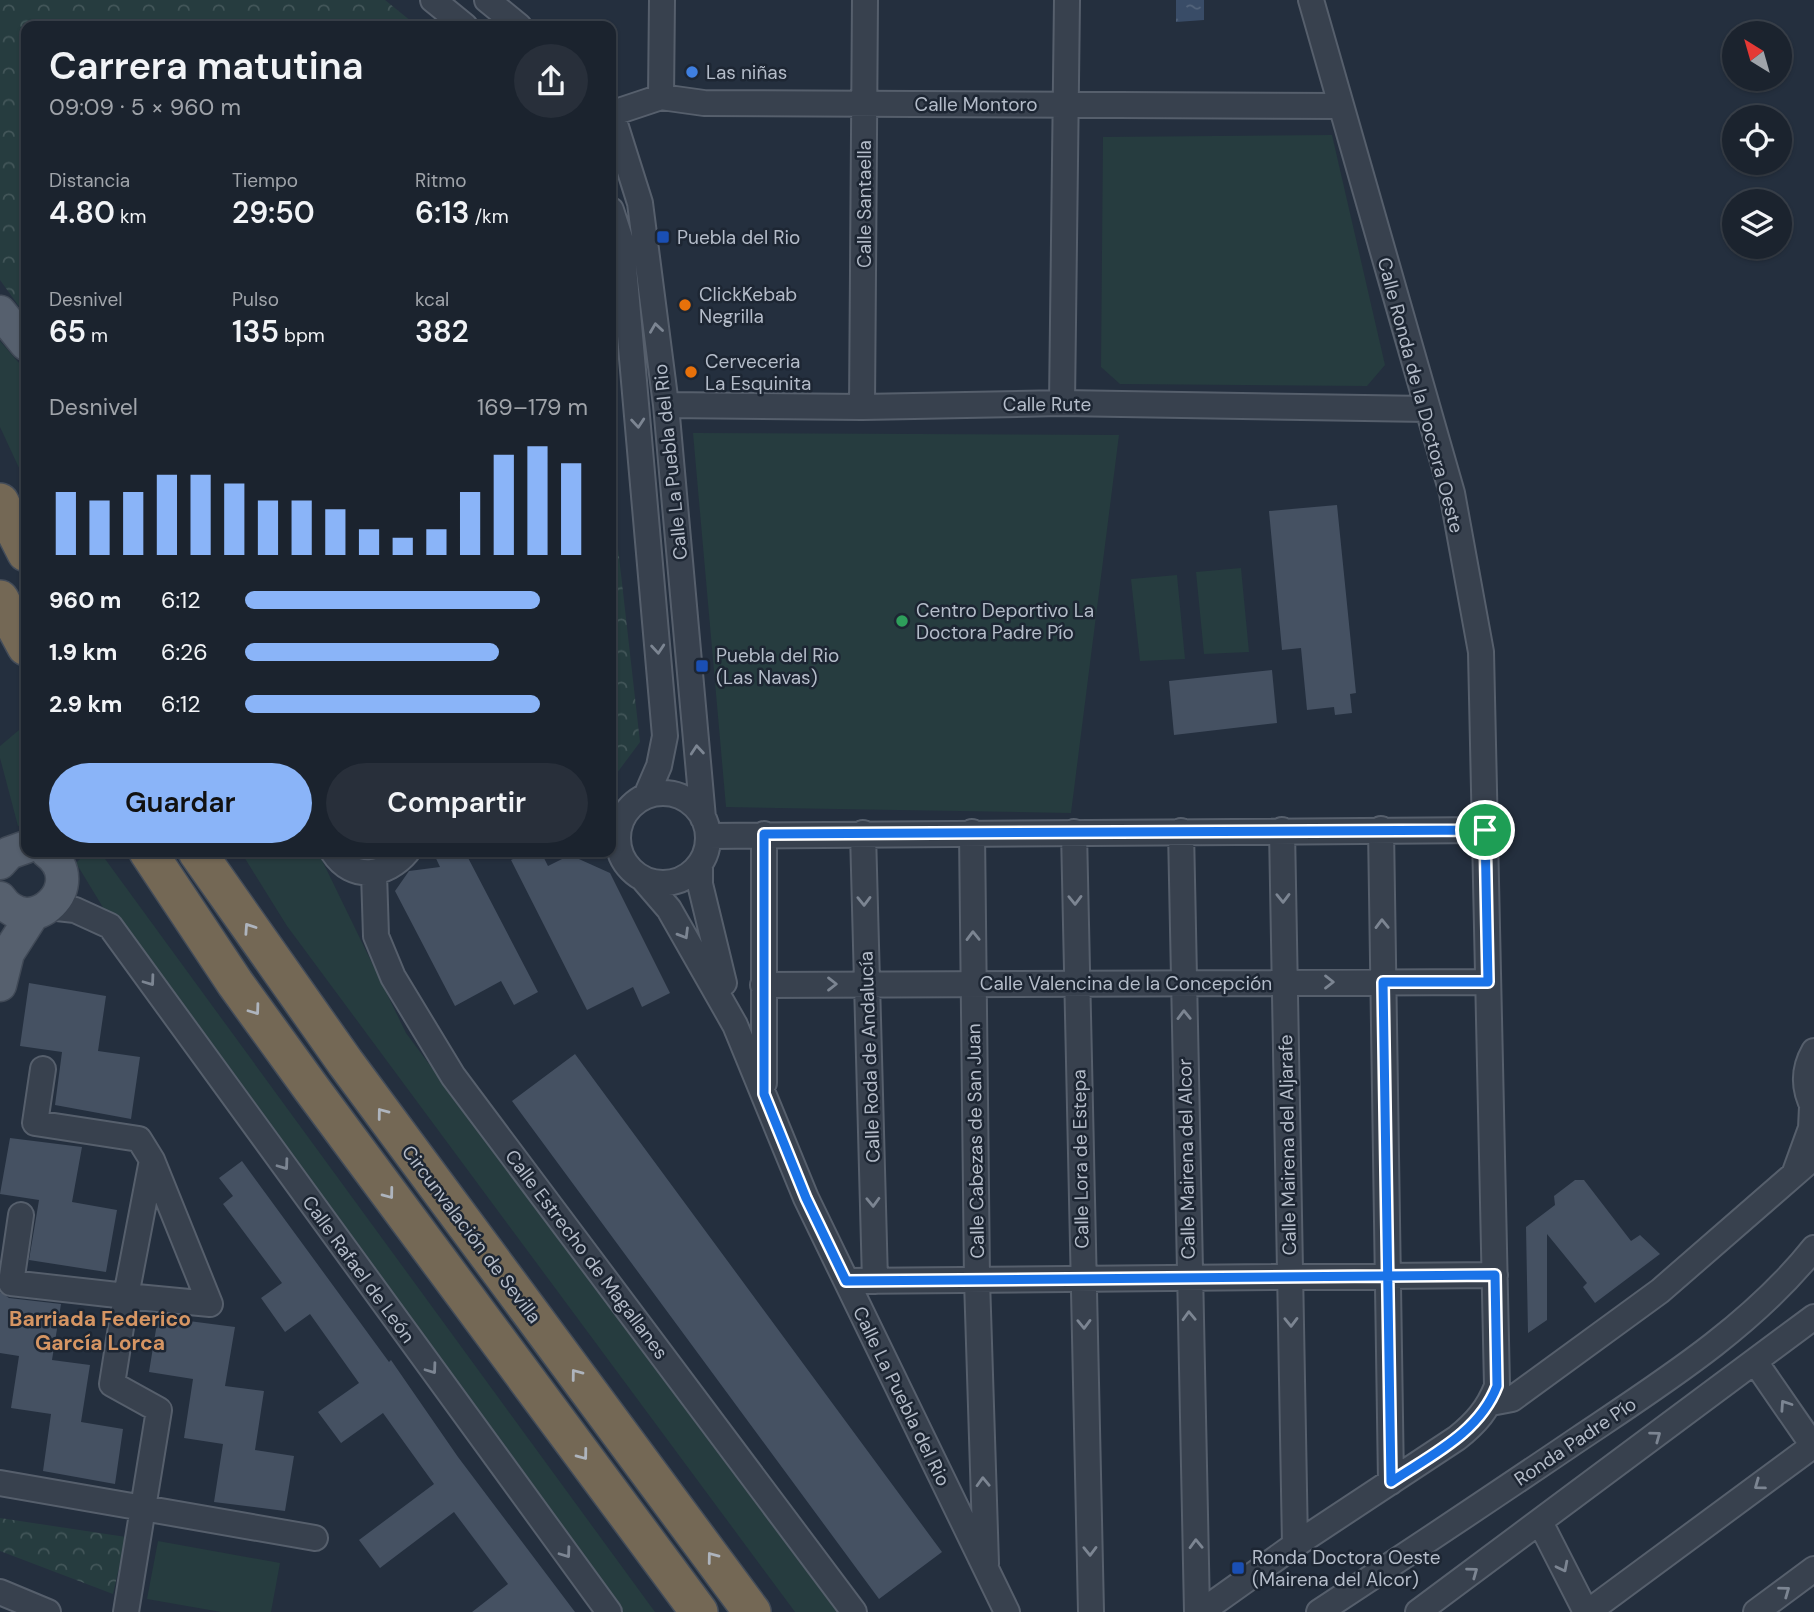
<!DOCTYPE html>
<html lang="es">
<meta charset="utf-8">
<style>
:root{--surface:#1b232e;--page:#282f3a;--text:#f1f3f6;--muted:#a0a4aa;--line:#39404a;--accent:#8ab4f8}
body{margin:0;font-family:"DM Sans",sans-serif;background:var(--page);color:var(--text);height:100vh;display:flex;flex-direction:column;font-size:26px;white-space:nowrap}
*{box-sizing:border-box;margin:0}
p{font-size:23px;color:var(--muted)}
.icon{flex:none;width:38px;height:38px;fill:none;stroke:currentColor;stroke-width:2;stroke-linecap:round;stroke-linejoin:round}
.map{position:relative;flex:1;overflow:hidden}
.panel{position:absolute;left:21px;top:21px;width:595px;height:836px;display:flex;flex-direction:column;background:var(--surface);border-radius:14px;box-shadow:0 2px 5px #0004,0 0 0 2px var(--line)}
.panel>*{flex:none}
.needle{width:46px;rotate:323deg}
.buttons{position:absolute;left:1722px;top:21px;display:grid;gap:14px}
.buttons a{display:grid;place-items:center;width:70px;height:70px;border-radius:50%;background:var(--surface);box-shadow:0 2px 5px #0004,0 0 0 2px var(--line);font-size:35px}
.pin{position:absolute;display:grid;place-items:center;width:60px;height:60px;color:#fff;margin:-30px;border:4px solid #fff;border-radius:50%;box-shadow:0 2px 7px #0007}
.round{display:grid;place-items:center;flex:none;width:74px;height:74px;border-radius:37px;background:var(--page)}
.head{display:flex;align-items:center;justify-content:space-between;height:119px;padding:0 28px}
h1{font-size:38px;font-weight:600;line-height:52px}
.stats{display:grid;grid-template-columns:repeat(3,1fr);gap:10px;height:119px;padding:7px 28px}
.stats div{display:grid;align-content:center}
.stats b{font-size:30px;font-weight:600}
.stats small{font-size:19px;font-weight:400}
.stats p{font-size:19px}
.chart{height:196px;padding:14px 28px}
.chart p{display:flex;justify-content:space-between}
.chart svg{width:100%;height:126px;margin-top:7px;stroke:var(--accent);stroke-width:6}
.button{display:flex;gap:14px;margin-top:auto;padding:14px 28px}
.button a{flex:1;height:80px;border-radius:42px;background:var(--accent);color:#111;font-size:28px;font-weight:600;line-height:80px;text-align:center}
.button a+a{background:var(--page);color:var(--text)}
ul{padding:0 28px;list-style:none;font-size:23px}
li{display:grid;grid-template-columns:112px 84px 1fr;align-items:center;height:52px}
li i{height:18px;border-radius:9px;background:var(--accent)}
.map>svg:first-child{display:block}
.grass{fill:#263c3f}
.forest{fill:url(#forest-crowns)}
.water{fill:url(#water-ripples)}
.building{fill:#455162}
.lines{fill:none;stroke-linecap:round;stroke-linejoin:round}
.minor-casing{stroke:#565f6c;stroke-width:28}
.major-casing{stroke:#414a57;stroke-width:35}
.highway-casing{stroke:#434c59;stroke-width:40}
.minor{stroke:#38414e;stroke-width:24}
.major{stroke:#56606e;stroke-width:32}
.highway{stroke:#746855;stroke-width:37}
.oneway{stroke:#7c8592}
.oneway2{stroke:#aeb4bd}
.route-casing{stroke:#fff;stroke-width:14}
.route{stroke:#1a73e8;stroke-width:9}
.shop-dot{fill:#3f7fe0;stroke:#1d2633;stroke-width:2.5}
.transit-dot{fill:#1a4fb4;stroke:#1d2633;stroke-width:2.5}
.food-dot{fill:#e8710a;stroke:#1d2633;stroke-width:2.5}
.leisure-dot{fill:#2e9e5b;stroke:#1d2633;stroke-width:2.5}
.labels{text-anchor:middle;stroke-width:5;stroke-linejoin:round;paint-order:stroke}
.poi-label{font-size:19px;fill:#b4bcc9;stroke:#1d2633;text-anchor:start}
.street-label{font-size:19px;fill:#b4bcc9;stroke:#1d2633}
.neighbourhood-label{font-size:21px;font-weight:bold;fill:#d59563;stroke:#1d2633}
</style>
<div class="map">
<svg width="1814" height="1612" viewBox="0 0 1814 1612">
<defs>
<pattern id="forest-crowns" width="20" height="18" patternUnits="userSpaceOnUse" patternTransform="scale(1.75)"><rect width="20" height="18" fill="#263c3f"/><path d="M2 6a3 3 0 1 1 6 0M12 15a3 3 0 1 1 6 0" fill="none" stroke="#435659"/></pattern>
<pattern id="water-ripples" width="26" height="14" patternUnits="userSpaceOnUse" patternTransform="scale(1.75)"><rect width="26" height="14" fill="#394c67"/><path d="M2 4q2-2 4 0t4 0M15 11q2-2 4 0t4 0" fill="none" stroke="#53647b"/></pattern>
</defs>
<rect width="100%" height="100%" fill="#242f3e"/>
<path class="grass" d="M1332,135l53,230 -18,21 -247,-2 -19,-17 2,-230z
M0,341l26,30v112l-26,-56z
M693,433l426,2 -48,378 -345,-6z
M1241,568l8,84 -45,2 -8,-82z
M1177,575l8,84 -45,2 -9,-82z
M25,725l1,97 -1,3 -7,1 -18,-68v-12z
M87,852h13l555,760h-35l-510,-693 -34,-56z
M241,852h77l88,181 432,579h-43l-508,-686z
M158,1541l122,22 -9,49h-50l-74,-13z"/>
<path class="forest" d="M0,0h385l32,26h-391v290l-26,-36z
M611,486l29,256 -29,39z
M0,1518l126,19 -13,57 -113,-43z"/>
<path class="water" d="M1176,0h28v20l-28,2z"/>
<path class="building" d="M1337,505l19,188 -6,1 2,19 -17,2 -1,-8 -27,3 -6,-62 -19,2 -13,-139z
M1272,670l5,53 -103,12 -5,-54z
M433,852h32l73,140 -24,13 -13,-24 -46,25 -60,-115 14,-20 31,-4z
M526,852h15l7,14 22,-11 40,18 60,120 -28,14 -9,-20 -46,23 -76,-150z
M29,983l77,13 -8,55 42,6 -9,62 -76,-14 7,-53 -42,-6z
M575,1054l367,498 -63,47 -367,-498z
M10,1138l72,9 -10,55 45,8 -11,62 -77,-12 10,-60 -39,-6z
M242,1161l147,201 2,-2 67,97 117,155h-103l36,-28 -54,-72 -74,56 -21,-28 75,-56 -51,-71 -42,30 -23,-31 41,-29 -49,-69 -25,18 -24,-34 21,-15 -59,-79 10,-8 -14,-18z
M1575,1180h9l47,61 9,-6 20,19 -65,49 -12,-16 4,-4 -40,-49v86l-19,13 -2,-106 29,-22 -1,-9z
M0,1292l9,6 52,6 -9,56 38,5 -9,57 42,7 -8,55 -72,-13 8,-57 -40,-6 8,-52 -19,-3z
M158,1317l77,10 -10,59 39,5 -9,59 39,6 -9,55 -71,-9 9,-58 -39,-6 9,-59 -44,-7z"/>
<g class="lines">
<defs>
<path id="minor" d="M433,0l32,26
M487,0l32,26
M661,97l1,-97
M611,111l29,92 26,202 37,413
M613,113l48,-16 43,6 637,3
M611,210l11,34 43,492 -6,30 -13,30
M1062,403l5,-403
M666,405l196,2 200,-4 365,6
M862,407l3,-407
M618 838a45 45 0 1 1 90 0a45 45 0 1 1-90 0Z
M1381,829l10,653
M1282,830l13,715
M1181,831l16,781
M972,832l5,448 9,284
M1074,832l17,780
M863,833l12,448
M764,834v249
M708,836l777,-6
M333,852c19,30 54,24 74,0
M700,864v20l24,99
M374,873l2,63 17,41 60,99 401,536
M644,880l25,29 66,116 71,173 201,414
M48,907l27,3 35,16 499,686
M763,985l725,-3
M1814,1051c-11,19 -10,39 0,58
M43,1069l-8,54 104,16 13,21 58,144 -84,-8 26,-136
M1795,1172l16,-44 1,-21
M21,1215l-10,68 115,13 -14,88 47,26 -33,202
M847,1281l648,-6
M1756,1363l58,84
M1491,1403l21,-4 148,-108 154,-134
M0,1483l315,55
M1540,1522l46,90
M0,1592l48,20
M1201,1612l94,-67 162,-107c19,-15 31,-29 40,-52l-16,-734 -29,-159 -141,-493
M1319,1612c87,-57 174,-115 261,-174 82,-55 172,-112 234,-190
M1418,1612l396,-295
M1588,1612l226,-167
M1756,1612l58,-43"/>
<path id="major" d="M0,312l26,32
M0,863l9,-10 17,-6
M0,898c31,44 90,-14 47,-46
M0,985l8,-32 25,-39"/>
<path id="highway" d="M0,502l26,51
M0,599l26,48
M148,852l87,131 76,105 388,524
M197,852l148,210 407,550"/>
</defs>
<use href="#minor" class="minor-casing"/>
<use href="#major" class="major-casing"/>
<use href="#highway" class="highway-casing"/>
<use href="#minor" class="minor"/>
<use href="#major" class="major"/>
<use href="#highway" class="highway"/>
</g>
<defs><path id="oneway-chevron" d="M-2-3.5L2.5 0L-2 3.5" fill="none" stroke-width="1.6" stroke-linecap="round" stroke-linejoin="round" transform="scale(1.75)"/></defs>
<g class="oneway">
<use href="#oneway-chevron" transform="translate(656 328) rotate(-98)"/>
<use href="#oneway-chevron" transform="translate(638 423) rotate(85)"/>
<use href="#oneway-chevron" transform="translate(658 649) rotate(85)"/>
<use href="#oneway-chevron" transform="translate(697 750) rotate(-95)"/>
<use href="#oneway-chevron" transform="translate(1283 898) rotate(89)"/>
<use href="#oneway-chevron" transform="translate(1075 900) rotate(89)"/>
<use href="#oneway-chevron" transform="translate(864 901) rotate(89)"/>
<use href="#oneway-chevron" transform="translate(1382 924) rotate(-91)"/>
<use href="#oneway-chevron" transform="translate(684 934) rotate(59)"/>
<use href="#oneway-chevron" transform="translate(973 936) rotate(-91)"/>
<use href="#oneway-chevron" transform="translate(150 981) rotate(54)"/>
<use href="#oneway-chevron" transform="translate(1329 982)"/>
<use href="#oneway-chevron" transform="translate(832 984)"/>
<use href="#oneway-chevron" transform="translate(1184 1015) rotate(-91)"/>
<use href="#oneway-chevron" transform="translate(284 1165) rotate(54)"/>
<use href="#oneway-chevron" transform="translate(873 1202) rotate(88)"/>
<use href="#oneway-chevron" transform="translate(1189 1316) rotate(-92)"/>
<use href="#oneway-chevron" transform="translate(1291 1322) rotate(89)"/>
<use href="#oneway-chevron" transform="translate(1084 1324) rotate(89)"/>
<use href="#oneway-chevron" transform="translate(432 1369) rotate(54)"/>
<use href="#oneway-chevron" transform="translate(1785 1405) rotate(-124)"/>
<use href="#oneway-chevron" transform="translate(1656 1436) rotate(-36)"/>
<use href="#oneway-chevron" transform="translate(983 1482) rotate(-92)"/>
<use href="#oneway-chevron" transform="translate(1759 1485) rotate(144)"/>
<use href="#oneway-chevron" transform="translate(1196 1544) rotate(-92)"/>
<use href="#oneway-chevron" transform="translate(1090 1551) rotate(89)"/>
<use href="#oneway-chevron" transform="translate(566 1553) rotate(54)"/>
<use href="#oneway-chevron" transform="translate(1563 1567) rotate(63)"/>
<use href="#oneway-chevron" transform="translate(1473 1572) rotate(-36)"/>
<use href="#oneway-chevron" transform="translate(1785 1591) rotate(-36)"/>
</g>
<g class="oneway2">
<use href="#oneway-chevron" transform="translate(249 928) rotate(-124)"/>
<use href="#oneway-chevron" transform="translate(255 1010) rotate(54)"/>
<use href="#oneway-chevron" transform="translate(382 1113) rotate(-127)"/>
<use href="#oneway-chevron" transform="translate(389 1194) rotate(53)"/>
<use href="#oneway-chevron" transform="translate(576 1374) rotate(-127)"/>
<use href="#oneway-chevron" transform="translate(583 1455) rotate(53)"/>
<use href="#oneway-chevron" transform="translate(712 1557) rotate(-127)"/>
</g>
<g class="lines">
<defs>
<path id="route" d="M1485,830l-721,4v260l42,104 40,83c217,-2 433,-5 649,-6l2,111c-18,47 -66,69 -106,96l-8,-500h105l-3,-152"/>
</defs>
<use href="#route" class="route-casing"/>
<use href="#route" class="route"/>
</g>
<circle class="shop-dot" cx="692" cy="72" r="7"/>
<g class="transit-dot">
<rect x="656" y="230" width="14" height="14" rx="3.5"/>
<rect x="695" y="659" width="14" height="14" rx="3.5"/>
<rect x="1231" y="1561" width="14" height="14" rx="3.5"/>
</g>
<g class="food-dot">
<circle cx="685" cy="305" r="7"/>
<circle cx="691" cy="372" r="7"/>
</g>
<circle class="leisure-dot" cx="902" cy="621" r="7"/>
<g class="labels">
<g class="poi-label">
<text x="706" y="79">Las niñas</text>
<text x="677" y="244">Puebla del Rio</text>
<text x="699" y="301">ClickKebab<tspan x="699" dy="22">Negrilla</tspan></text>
<text x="705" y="368">Cerveceria<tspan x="705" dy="22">La Esquinita</tspan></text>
<text x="916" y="617">Centro Deportivo La<tspan x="916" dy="22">Doctora Padre Pío</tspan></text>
<text x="716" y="662">Puebla del Rio<tspan x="716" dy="22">(Las Navas)</tspan></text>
<text x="1252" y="1564">Ronda Doctora Oeste<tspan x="1252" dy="22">(Mairena del Alcor)</tspan></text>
</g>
<g class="street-label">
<text x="976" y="111">Calle Montoro</text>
<text transform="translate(864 204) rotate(-90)" y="7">Calle Santaella</text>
<text transform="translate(1421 395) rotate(75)" y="7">Calle Ronda de la Doctora Oeste</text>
<text x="1047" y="411">Calle Rute</text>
<text transform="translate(670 462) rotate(-96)" y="7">Calle La Puebla del Rio</text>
<text x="1126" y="990">Calle Valencina de la Concepción</text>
<text transform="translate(869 1057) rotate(-92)" y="7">Calle Roda de Andalucía</text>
<text transform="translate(975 1141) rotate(-91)" y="7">Calle Cabezas de San Juan</text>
<text transform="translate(1287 1145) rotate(-91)" y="7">Calle Mairena del Aljarafe</text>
<text transform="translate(1080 1159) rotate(-91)" y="7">Calle Lora de Estepa</text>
<text transform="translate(1186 1159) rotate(-91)" y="7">Calle Mairena del Alcor</text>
<text transform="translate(472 1234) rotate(53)" y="7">Circunvalación de Sevilla</text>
<text transform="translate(587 1254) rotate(53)" y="7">Calle Estrecho de Magallanes</text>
<text transform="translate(359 1269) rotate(54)" y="7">Calle Rafael de León</text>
<text transform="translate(902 1396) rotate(64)" y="7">Calle La Puebla del Rio</text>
<text transform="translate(1575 1441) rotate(-34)" y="7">Ronda Padre Pío</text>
</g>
<g class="neighbourhood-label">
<text x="100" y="1326">Barriada Federico<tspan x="100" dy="24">García Lorca</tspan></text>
</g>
</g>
</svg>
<div class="buttons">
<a><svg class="needle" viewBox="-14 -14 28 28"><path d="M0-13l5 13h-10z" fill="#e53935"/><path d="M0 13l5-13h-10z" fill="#a0a4aa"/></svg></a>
<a><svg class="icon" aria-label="locate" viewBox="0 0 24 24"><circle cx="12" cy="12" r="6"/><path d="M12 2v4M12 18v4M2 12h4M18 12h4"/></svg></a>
<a><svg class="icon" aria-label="layers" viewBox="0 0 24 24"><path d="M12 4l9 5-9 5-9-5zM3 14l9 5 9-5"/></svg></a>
</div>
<div class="pin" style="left:1485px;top:830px;background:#1e9e55"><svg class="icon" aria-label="arrive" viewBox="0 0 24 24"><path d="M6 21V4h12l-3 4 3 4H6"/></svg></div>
<section class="panel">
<div class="head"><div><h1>Carrera matutina</h1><p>09:09 · 5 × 960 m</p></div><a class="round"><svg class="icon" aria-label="share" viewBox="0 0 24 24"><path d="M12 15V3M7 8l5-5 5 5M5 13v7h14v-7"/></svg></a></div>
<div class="stats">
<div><p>Distancia</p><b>4.80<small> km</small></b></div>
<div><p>Tiempo</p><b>29:50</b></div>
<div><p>Ritmo</p><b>6:13<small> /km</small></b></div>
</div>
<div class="stats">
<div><p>Desnivel</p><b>65<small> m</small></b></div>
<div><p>Pulso</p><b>135<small> bpm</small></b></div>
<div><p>kcal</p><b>382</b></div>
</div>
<div class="chart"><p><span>Desnivel</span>169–179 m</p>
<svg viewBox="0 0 160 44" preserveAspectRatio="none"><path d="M5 44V22M15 44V25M25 44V22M35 44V16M45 44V16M55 44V19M65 44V25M75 44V25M85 44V28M95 44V35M105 44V38M115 44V35M125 44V22M135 44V9M145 44V6M155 44V12"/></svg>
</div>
<ul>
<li><b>960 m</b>6:12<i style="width:86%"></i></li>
<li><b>1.9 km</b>6:26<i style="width:74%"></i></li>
<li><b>2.9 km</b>6:12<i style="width:86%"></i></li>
</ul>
<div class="button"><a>Guardar</a><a>Compartir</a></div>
</section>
</div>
